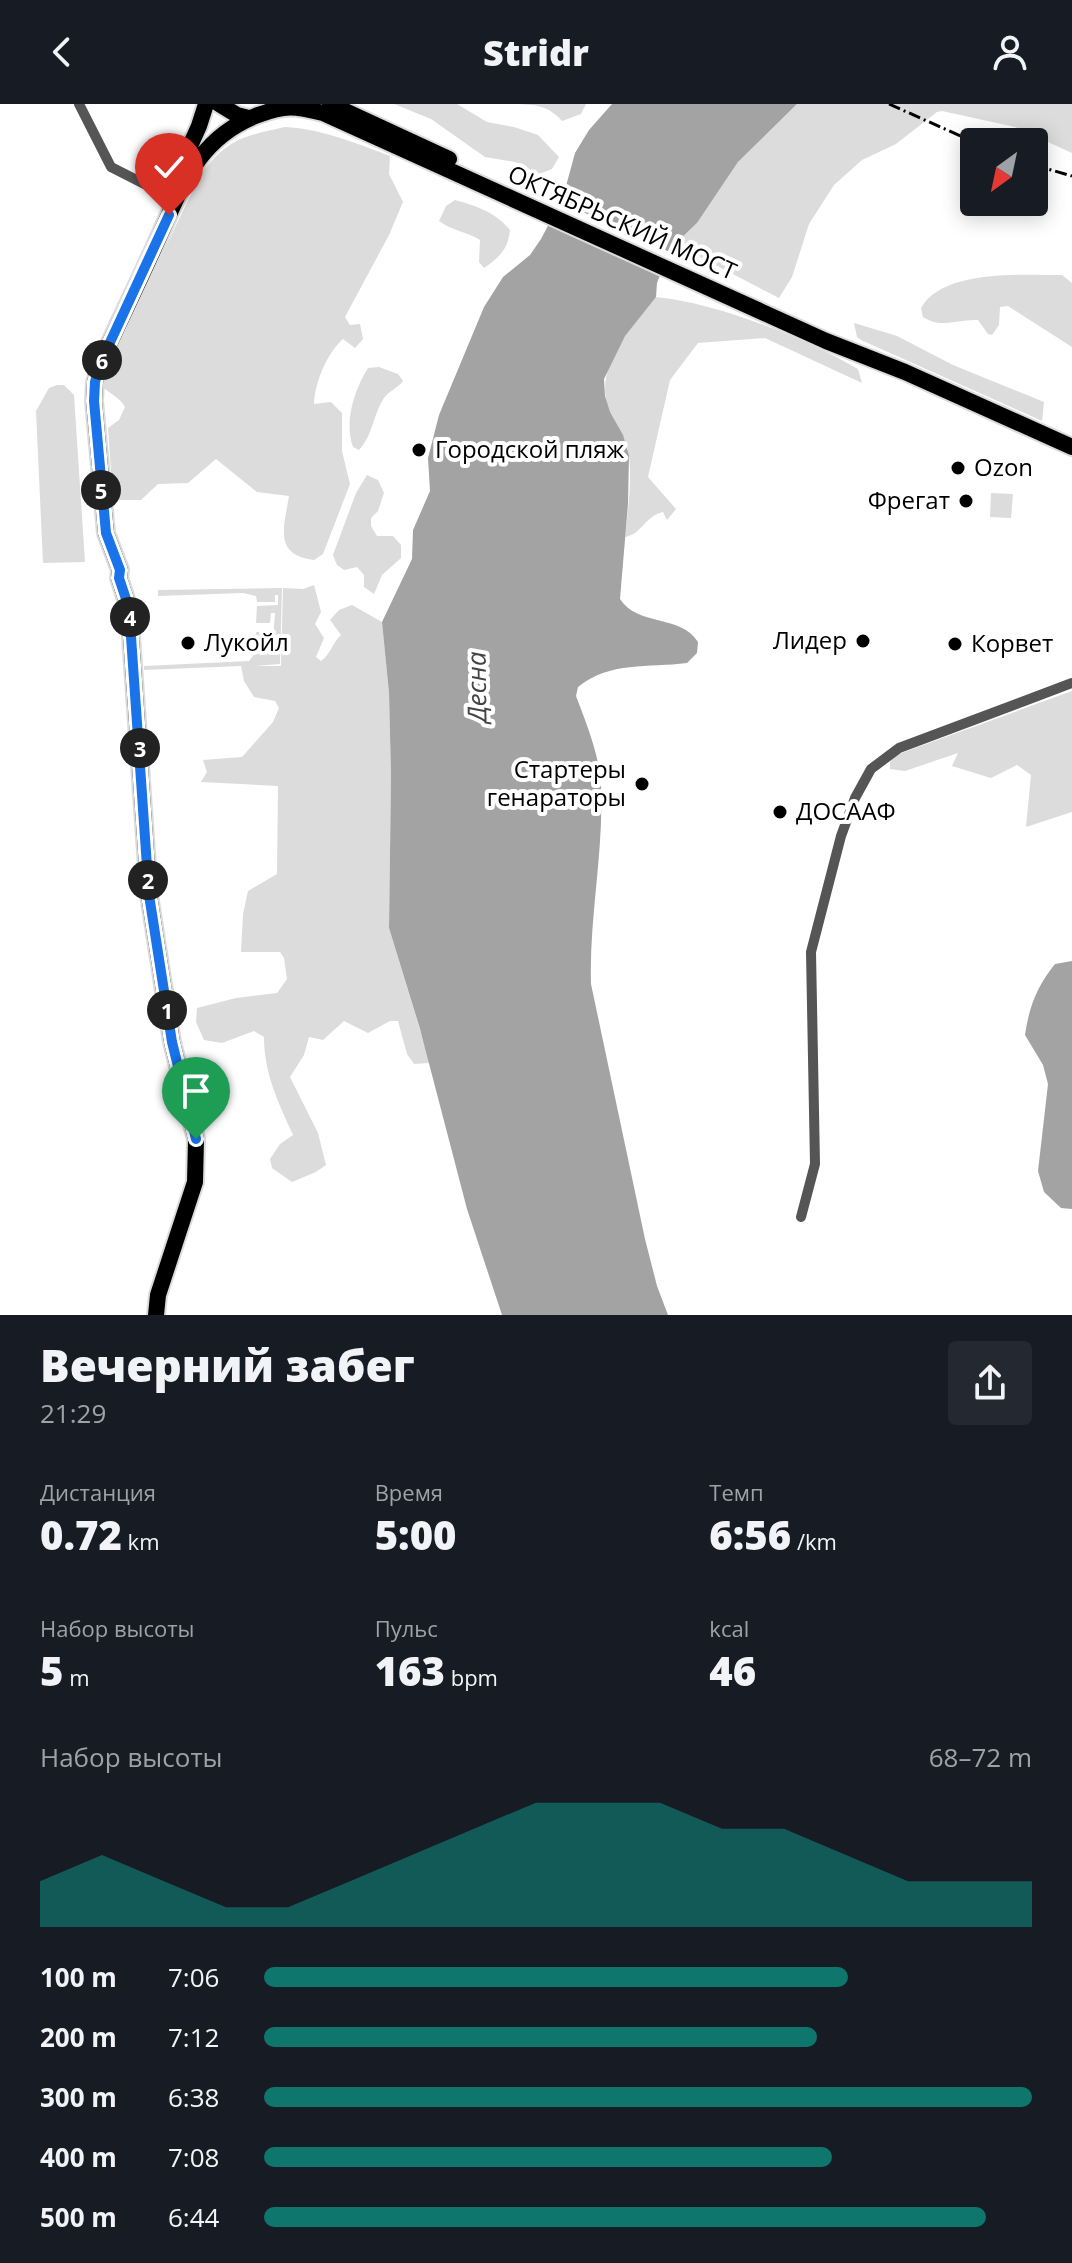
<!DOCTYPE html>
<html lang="ru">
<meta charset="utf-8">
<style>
:root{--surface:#171b24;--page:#242831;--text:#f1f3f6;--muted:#9ea1a6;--accent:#0f766e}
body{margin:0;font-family:"Open Sans",sans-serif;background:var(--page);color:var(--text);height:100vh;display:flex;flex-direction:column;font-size:30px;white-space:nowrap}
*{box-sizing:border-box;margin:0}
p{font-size:26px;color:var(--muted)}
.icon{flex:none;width:44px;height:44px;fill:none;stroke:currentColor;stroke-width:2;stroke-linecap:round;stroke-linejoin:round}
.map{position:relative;height:1211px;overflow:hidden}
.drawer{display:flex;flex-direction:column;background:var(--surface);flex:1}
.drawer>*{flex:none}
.needle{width:52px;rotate:213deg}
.controls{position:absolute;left:960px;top:24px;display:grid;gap:16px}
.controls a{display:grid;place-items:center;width:88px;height:88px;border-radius:8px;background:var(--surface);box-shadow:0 4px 20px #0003;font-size:40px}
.pin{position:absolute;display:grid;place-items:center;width:68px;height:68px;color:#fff;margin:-82px -34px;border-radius:50% 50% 50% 0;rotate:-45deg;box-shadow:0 0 8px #0007}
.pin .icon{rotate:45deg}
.km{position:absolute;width:40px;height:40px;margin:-20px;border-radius:50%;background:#222;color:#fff;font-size:22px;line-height:40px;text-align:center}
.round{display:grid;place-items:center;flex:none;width:84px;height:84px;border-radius:8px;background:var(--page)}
.summary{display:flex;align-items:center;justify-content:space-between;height:136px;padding:0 40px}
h1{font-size:44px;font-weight:800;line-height:60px}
.figures{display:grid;grid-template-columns:repeat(3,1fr);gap:12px;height:136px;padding:8px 40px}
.figures div{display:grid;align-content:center}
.figures b{font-size:40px;font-weight:800}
.figures small{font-size:22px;font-weight:400}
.figures p{font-size:22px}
.chart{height:224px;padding:16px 40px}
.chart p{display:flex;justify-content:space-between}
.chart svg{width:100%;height:144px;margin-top:8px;fill:var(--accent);opacity:.7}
ul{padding:0 40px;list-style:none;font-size:26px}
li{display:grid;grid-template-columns:128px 96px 1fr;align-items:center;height:60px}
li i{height:20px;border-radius:10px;background:var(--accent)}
header{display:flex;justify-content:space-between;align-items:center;height:104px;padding:0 40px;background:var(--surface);font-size:36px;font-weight:800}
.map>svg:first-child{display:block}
.green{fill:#dcdcdc}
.water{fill:#a3a3a3}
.pier{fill:#fff}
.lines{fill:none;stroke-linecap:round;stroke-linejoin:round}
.primary-casing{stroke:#dbdbdb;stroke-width:20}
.minor{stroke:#555;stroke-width:10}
.primary{stroke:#000;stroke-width:16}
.rail{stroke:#000;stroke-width:3;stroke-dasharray:12 4 2 4;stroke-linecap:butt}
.route-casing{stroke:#fff;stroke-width:16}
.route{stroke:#1a73e8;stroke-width:10}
.poi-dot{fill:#000;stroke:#fff;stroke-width:3}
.labels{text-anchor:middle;stroke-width:8;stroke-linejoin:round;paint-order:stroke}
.street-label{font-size:24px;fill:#000;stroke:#fff}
.poi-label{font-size:24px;fill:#000;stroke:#fff;text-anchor:start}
.water-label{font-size:26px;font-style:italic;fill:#444;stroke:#fff}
</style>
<header><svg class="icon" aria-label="back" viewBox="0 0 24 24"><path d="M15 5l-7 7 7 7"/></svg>Stridr<svg class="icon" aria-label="person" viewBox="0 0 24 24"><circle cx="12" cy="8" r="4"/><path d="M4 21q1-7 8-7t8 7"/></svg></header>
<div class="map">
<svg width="1072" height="1211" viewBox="0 0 1072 1211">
<rect width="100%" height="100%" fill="#fff"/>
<path class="green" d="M394,0h63l30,18 27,5 24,8 21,22 -7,12 -13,5 -24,-12 -30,-5 -54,-38z
M519,0h67l-5,10 -19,7c-13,-15 -25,-16 -43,-17z
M797,0h275v49l-57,-26 -73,-16 -5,1 -41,32 -34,16 -28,25 -25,39 -17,53 -13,21 -104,-54 22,-21 41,-61z
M285,23c37,2 71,16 105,29l-1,18 14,28 -14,33 -44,82 5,8 10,-1 3,15 -8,9 -12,-9c-16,14 -28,43 -29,65l17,-2 11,11v38l8,33 -27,70 -9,6c-41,-5 -30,-33 -25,-64l-32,-4 -41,-33 -28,24 -30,1 -17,16h-28l-5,-72 11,-8 6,-13c-6,-11 -18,-14 -26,-24l102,-209c26,-35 43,-38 84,-47z
M455,96c22,6 40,12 55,30 -2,19 -10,27 -26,38l-5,-6 1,-22c-14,-9 -28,-9 -41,-19l7,-15z
M1062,171l10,8v64l-64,-41 -8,1 -1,18 -7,10 -4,-1 -10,-14c-21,-1 -37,9 -55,-3l-2,-9c22,-39 101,-33 141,-33z
M656,193c62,6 148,41 202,72l4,14 -97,-45 -67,5 -28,37 -22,97 28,32 -9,11 -4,-8c-18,4 -21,22 -38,25 3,-26 7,-55 4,-81 -2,-18 -14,-29 -20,-45 -16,-41 20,-87 47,-114z
M854,219l43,13 56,29 91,37 -2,19 -181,-81 -4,-3z
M379,263l19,7 5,7c-5,7 -13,9 -19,17 -11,17 -11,37 -25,52l-6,-3c-9,-25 1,-57 15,-79z
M57,281h7l10,10 11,167 -42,1 -7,-152 13,-23z
M367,371l11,5 6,13 -6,18 -7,7v8l6,10h16l8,9v13l-19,17 -8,19 -10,-7v-12l-7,-8 -13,3 -7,-5 -4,-10 23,-62z
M991,389l22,1 -2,24 -21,-1z
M314,481l7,27 -6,12 9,14 -8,19 5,4c10,-7 11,-18 20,-26l-11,-15 9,-10 13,-5 30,17 7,71 2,82 -2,153 41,135 -16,1 -7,-10 -9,-33h-8l-22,12 -24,-12 -21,19 -14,-3 -5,18 -14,22 28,56 8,32 -10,7 -24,10 -20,-14 -2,-9 10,-15 13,-9c-15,-33 -29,-62 -29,-98l-10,-6 -32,12 -18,-3 -8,-18 1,-14 39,-10 41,-5 10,-14 -3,-21 -4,-6h-39l2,-38 5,-23 29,-17 1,-88 -77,-4 6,-10 -4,-12 39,-3 31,-35 6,-14 -4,-7 -21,-4 -10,-16 -3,-15 -97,4v-4l105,-5 7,-9v-20h6v20h10l3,-39h-4l-1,10h-14l1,-17 21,-1v-10h-3v7h-18l-1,-6 -13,-3 -85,3v-6l124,-2 -2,76 -25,2h26l2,-78 20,1z
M1072,587v121l-46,15 5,-52 -14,-10 -26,13 -39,-12 6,-13 -53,18 -15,-2v-7l6,-7z"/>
<path class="water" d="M612,0h185l-59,58 -41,61 -22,21 -8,13 -10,26 -1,14 -31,39 -21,43 1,17 5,16 13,23 6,20 -1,49 -8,95c18,28 61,15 78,43l-1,11 -10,10c-39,5 -77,-2 -109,24l-2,9c11,29 23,58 25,89 3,67 -12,133 -10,199l54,255 12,47 11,29h-166l-35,-106 -47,-180 -31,-101 2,-153 -2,-82 -7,-71 30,-63 1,-29 17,-39 -2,-33 11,-43 45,-108 19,-30 27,-22 11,-16 22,-42 12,-44 14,-23z
M1072,857v248l-11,-1 -17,-16 -6,-21 10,-87 -5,-19 -18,-30c4,-28 12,-49 30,-71z"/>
<path class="pier" d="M557,96l117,54 -10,24 -119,-54z"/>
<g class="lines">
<defs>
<path id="primary" d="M219,0l18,11 12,3
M330,0l119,55
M173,80l26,-58 7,-22
M156,1211l2,-20 37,-113 1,-43 -24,-97 -23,-147 -20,-287 -10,-30 1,-8 -14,-37 -12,-132 1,-19 5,-18c18,-39 37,-78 55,-118 26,-56 40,-107 103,-131 28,-10 36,-9 65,-2l503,228 79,31 167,75"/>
</defs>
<use href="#primary" class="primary-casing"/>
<path class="minor" d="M79,0l32,63 57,29
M801,1113l14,-53 -4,-212 30,-116 14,-38 16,-29 28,-21 173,-65"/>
<use href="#primary" class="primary"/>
<path class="rail" d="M889,0l85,38
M1034,61l38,11"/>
</g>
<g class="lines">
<defs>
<path id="route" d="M169,111l-69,149 -5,18 -1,19 12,132 14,37 -1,8 10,30 20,287 23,147 24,97"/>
</defs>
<use href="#route" class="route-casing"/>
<use href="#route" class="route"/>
</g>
<g class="poi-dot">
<circle cx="419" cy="346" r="8"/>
<circle cx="958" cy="364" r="8"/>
<circle cx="966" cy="397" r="8"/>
<circle cx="863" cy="537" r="8"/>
<circle cx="188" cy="539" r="8"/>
<circle cx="955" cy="540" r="8"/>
<circle cx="642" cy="680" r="8"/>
<circle cx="780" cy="708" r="8"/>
</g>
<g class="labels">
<g class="street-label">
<text transform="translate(622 119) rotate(24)" y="8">ОКТЯБРЬСКИЙ МОСТ</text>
</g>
<g class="poi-label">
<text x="435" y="354">Городской пляж</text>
<text x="974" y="372">Ozon</text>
<text x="950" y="405" text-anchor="end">Фрегат</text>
<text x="847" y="545" text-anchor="end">Лидер</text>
<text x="204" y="547">Лукойл</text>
<text x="971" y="548">Корвет</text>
<text x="626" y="674" text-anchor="end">Стартеры<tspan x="626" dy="28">генараторы</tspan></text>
<text x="796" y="716">ДОСААФ</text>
</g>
<g class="water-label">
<text transform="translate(477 583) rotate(-91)" y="9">Десна</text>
</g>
</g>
</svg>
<div class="controls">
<a><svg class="needle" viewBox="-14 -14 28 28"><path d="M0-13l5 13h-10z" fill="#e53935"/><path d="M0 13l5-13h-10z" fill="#9ea1a6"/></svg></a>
</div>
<div class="pin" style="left:196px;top:1035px;background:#1e9e55"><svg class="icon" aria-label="arrive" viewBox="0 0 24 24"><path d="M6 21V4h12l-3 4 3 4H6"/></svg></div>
<div class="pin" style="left:169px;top:111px;background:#d93025"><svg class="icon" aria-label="check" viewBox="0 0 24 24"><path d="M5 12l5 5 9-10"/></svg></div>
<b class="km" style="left:167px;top:906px">1</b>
<b class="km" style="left:148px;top:776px">2</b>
<b class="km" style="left:140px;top:644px">3</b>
<b class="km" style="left:130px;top:513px">4</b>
<b class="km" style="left:101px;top:386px">5</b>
<b class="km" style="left:102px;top:256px">6</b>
</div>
<section class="drawer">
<div class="summary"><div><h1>Вечерний забег</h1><p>21:29</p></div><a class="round"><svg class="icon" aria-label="share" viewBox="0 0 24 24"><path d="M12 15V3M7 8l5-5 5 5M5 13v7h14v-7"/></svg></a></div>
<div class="figures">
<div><p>Дистанция</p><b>0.72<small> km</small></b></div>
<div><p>Время</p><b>5:00</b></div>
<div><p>Темп</p><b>6:56<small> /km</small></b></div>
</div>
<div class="figures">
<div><p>Набор высоты</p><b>5<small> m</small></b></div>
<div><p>Пульс</p><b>163<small> bpm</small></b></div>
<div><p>kcal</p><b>46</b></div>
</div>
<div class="chart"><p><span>Набор высоты</span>68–72 m</p>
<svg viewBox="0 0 160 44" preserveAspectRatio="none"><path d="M0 44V30L10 22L20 30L30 38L40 38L50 30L60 22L70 14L80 6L90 6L100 6L110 14L120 14L130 22L140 30L150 30L160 30V44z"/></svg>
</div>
<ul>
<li><b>100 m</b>7:06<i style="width:76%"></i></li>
<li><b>200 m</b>7:12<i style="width:72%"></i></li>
<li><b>300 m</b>6:38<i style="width:100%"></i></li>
<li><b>400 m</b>7:08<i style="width:74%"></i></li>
<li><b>500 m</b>6:44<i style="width:94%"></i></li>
</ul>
</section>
